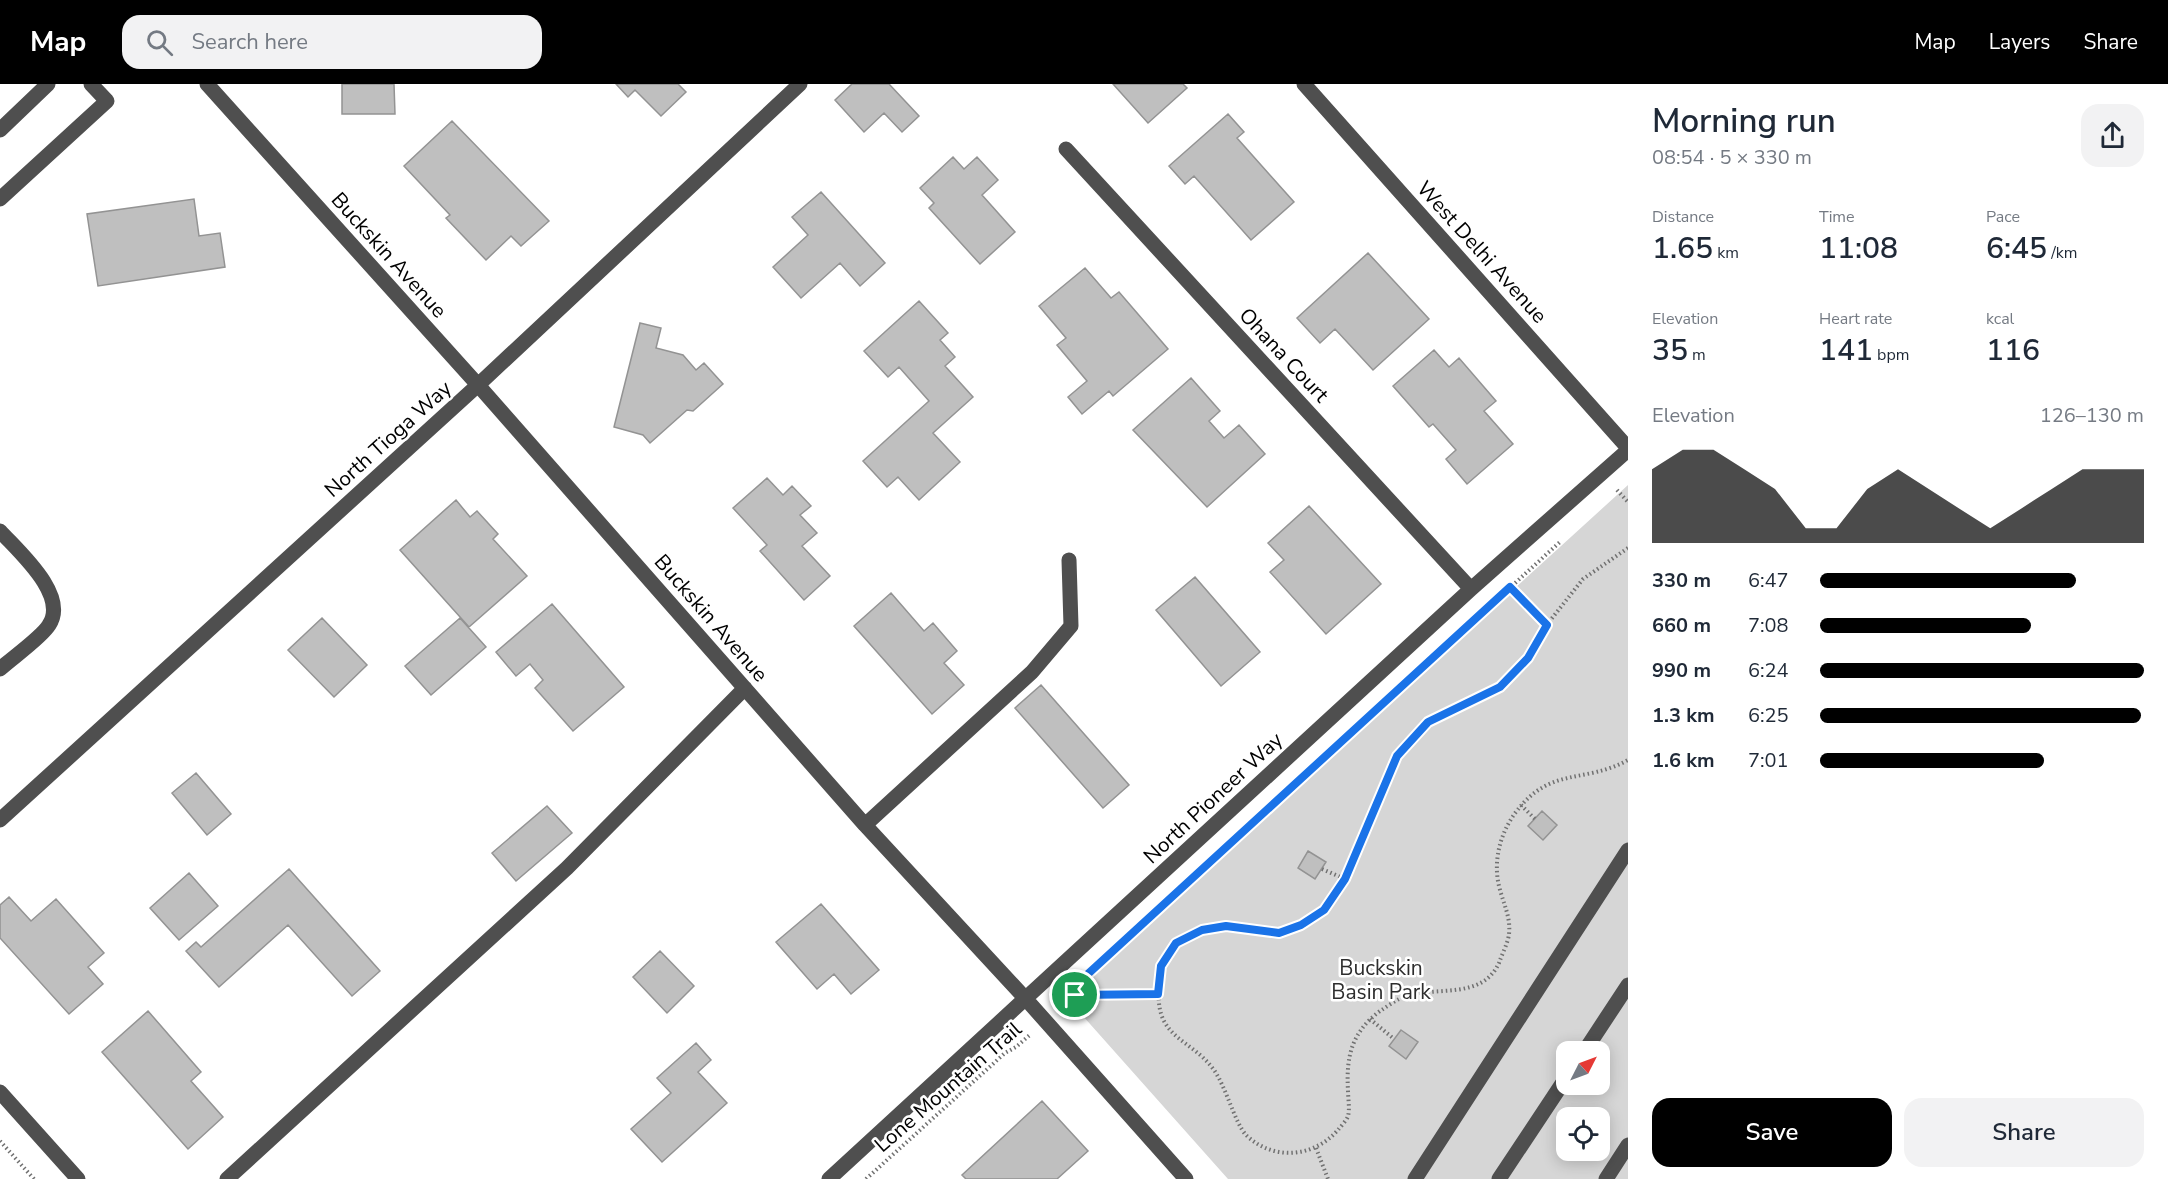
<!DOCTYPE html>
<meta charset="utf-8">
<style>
:root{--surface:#fff;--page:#f2f2f3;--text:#1f2937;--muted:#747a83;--accent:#000}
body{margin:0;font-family:"Nunito Sans",sans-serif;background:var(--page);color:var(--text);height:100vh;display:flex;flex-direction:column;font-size:22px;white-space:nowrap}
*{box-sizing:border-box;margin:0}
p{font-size:20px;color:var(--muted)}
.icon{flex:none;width:33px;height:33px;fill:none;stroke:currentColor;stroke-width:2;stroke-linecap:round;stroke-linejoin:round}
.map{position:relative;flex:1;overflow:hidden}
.details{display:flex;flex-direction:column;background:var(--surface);width:540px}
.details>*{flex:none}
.needle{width:39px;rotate:48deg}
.buttons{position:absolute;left:1556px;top:957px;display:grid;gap:12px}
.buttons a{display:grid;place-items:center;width:54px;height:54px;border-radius:12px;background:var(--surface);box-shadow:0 3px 15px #0003;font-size:30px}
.pin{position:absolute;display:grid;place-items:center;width:51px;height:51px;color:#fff;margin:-26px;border:3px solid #fff;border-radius:50%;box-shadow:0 2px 6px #0007}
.round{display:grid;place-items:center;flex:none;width:63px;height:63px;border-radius:18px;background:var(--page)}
.overview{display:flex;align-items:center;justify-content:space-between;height:102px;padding:0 24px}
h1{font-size:33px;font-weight:600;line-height:45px}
.figures{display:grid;grid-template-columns:repeat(3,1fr);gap:9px;height:102px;padding:6px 24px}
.figures div{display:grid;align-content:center}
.figures b{font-size:30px;font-weight:600}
.figures small{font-size:16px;font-weight:400}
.figures p{font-size:16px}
.chart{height:168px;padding:12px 24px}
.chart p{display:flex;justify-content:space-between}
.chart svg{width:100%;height:108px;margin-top:6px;fill:var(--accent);opacity:.7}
.primary-button{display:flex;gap:12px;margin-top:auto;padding:12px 24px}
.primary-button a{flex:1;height:69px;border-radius:18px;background:var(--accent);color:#fff;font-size:24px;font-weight:600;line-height:69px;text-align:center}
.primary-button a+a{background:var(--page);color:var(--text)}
ul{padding:0 24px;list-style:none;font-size:20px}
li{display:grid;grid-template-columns:96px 72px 1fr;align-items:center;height:45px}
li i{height:15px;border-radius:8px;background:var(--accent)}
header{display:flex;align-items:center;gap:36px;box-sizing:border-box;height:84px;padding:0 30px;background:var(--accent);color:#fff}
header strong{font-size:28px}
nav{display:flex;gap:33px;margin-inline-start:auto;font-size:21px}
.search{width:420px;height:54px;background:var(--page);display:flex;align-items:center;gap:15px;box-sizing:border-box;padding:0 21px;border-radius:18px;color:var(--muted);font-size:22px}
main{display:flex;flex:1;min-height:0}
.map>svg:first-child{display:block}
.green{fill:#d6d6d6;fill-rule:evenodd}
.building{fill:#bfbfbf;stroke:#939393;stroke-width:1.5}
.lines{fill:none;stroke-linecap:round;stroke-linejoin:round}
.path{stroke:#717171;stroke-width:4;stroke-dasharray:1.5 3;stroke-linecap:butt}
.minor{stroke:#4f4f4f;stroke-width:15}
.route-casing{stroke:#fff;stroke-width:12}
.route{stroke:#1a73e8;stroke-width:8}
.labels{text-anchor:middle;stroke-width:5;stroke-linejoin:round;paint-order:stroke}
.street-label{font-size:21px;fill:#000;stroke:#fff}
.park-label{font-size:21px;fill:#2d2d2d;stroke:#fff}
</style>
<header>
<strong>Map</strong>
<div class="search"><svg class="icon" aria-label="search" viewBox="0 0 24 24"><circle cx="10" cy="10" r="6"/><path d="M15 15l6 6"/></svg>Search here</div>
<nav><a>Map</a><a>Layers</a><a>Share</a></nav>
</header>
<main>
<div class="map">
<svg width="1628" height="1095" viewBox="0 0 1628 1095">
<rect width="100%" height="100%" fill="#fff"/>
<path class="green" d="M1628,401v694h-400l-162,-182zM1566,968h33v32h-33zM1566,1034h33v32h-33z"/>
<path class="building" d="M342,0h52l1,30h-53z
M616,0h62l8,8 -25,24 -26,-26 -7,7z
M852,0h37l30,32 -17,16 -18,-19 -20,19 -29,-32z
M1113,0h70l4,4 -39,35z
M1228,30l16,18 -7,6 57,64 -43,38 -57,-64 -9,8 -16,-18z
M452,37l97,100 -28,25 -10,-10 -25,24 -40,-42 4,-3 -46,-49z
M953,73l11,12 13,-12 21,23 -16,15 33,37 -35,32 -51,-56 5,-5 -14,-15z
M821,108l64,71 -25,23 -20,-23 -39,35 -28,-31 35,-32 -16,-18z
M194,115l5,37 21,-3 5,34 -127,19 -11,-72z
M1368,169l61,66 -56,51 -38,-41 -15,14 -23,-25z
M1085,184l26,30 8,-6 49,57 -55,47 -4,-5 -27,23 -14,-17 19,-16 -30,-36 9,-7 -27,-32z
M919,217l29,32 -8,7 15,17 -10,9 28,31 -40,36 27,29 -41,38 -21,-23 -11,10 -24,-26 66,-60 -30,-34 -11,10 -24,-26z
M640,239l21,5 -5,20 27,7 13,15 8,-7 19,21 -30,27 -6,-1 -37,33 -7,-8 -29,-8z
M1434,266l15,17 10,-9 37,43 -12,10 29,33 -46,40 -21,-25 10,-9 -23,-26 -4,3 -36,-41z
M1191,294l29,33 -11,10 15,17 15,-13 26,29 -58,53 -74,-77z
M767,394l16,17 9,-9 19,20 -11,9 17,18 -15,13 28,30 -26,24 -44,-49 7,-6 -34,-37z
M456,416l14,17 7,-6 21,23 -5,5 34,37 -58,51 -69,-77z
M1309,422l72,78 -55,50 -56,-62 14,-12 -16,-17z
M1195,493l65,75 -39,34 -65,-76z
M891,509l33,38 9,-8 24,28 -13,12 20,22 -32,29 -78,-88z
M552,520l72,83 -51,44 -38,-43 8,-8 -13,-16 -14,12 -20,-24z
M322,534l45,47 -33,32 -46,-47z
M460,534l26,29 -55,48 -26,-29z
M1041,601l88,100 -26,23 -88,-100z
M196,689l35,41 -24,21 -35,-42z
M547,722l25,27 -56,48 -24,-28z
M1542,727l15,14 -14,15 -15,-14z
M1308,767l18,11 -11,17 -17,-11z
M289,785l91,102 -28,25 -64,-71 -69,62 -33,-36 10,-9 5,5z
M189,789l29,33 -39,34 -29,-32z
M9,813l22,24 25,-22 48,54 -16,14 15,17 -34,30 -69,-76v-33z
M821,820l58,66 -28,24 -17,-20 -17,15 -41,-47z
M660,867l34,35 -27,27 -34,-36z
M148,927l53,61 -10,9 32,36 -35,32 -86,-97z
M1401,946l17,12 -12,17 -17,-13z
M696,959l15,17 -13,12 29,31 -65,59 -31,-33 40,-36 -14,-15z
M1042,1017l46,50 -31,28h-91l-4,-4z"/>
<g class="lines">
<path class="path" d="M1617,406l11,12
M1628,464l-45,31 -34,43 -21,36 -28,30 -72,34 -31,34c-16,38 -47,129 -74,154 -10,10 -29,20 -43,22 -17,3 -37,-6 -54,-5 -26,0 -55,13 -65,38 -2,7 -2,17 -2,24 -4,50 32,49 55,81 12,17 21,53 32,65 27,26 67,23 92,-5 3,-4 9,-10 10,-14 2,-7 0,-18 0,-25 -2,-34 3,-58 32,-80 8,-5 17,-12 26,-15 31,-10 76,4 93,-33 3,-9 9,-20 10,-29 2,-17 -6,-31 -10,-48 -6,-25 1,-53 17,-74 34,-46 69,-28 112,-52
M1510,503l37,38
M1521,721l14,14
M1322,785l23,10
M1075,911l83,-1
M1060,925l15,-14 3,-12 483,-442
M1370,935l24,20
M0,1057l34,38
M1316,1064l12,31
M866,1095l139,-126 11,-6 15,-13"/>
<path class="minor" d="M207,0l271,301 387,440 160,173 161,181
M1304,0l324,364
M0,46l48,-46
M1066,65l405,440
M0,115l107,-98 -16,-17
M0,447c18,20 69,64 49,94 -7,12 -37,33 -49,44
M0,736l478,-435 322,-301
M865,741l167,-153 39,-46 -2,-66
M1584,968l44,-67
M0,1008l78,87
M227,1095l340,-311 178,-180
M829,1095l642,-590 157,-139
M1415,1095l213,-329
M1499,1095l67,-101
M1606,1095l22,-34"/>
</g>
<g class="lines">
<defs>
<path id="route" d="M1510,503l37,38 -19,33 -28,29 -72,35 -31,34 -52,123 -21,31 -23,15 -22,8 -53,-7 -24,4 -26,13 -15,23 -3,28 -83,1 3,-12z"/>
</defs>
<use href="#route" class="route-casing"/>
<use href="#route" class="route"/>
</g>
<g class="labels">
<g class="street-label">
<text transform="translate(1482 168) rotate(48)" y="7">West Delhi Avenue</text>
<text transform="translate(389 171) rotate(48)" y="7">Buckskin Avenue</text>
<text transform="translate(1284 271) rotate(47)" y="7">Ohana Court</text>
<text transform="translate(388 355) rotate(-42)" y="7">North Tioga Way</text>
<text transform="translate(711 534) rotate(49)" y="7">Buckskin Avenue</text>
<text transform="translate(1213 714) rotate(-43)" y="7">North Pioneer Way</text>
<text transform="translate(948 1003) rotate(-41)" y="7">Lone Mountain Trail</text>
</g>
<g class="park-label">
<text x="1381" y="891">Buckskin<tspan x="1381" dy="24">Basin Park</tspan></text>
</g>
</g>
</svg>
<div class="buttons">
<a><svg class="needle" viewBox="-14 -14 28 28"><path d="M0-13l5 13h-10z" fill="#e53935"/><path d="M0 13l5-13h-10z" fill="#747a83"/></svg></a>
<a><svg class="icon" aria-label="locate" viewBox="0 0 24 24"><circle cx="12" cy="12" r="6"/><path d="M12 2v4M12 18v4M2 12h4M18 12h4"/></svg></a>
</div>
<div class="pin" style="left:1075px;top:911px;background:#1e9e55"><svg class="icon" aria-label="arrive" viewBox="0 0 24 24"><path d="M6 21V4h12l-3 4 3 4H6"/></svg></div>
</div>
<section class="details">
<div class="overview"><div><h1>Morning run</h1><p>08:54 · 5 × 330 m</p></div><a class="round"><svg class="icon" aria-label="share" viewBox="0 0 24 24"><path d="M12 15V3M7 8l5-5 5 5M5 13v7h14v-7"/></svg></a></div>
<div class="figures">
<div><p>Distance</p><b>1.65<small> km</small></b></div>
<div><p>Time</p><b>11:08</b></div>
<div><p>Pace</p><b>6:45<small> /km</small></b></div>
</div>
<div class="figures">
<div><p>Elevation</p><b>35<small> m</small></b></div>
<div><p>Heart rate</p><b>141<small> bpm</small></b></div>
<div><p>kcal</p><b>116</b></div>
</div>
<div class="chart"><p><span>Elevation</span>126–130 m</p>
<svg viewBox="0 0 160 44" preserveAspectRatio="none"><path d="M0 44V14L10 6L20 6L30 14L40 22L50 38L60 38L70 22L80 14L90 22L100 30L110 38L120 30L130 22L140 14L150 14L160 14V44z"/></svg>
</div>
<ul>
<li><b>330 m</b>6:47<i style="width:79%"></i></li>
<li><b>660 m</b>7:08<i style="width:65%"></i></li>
<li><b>990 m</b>6:24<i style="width:100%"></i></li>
<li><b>1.3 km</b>6:25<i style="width:99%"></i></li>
<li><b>1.6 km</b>7:01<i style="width:69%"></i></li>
</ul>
<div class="primary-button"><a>Save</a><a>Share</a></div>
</section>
</main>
